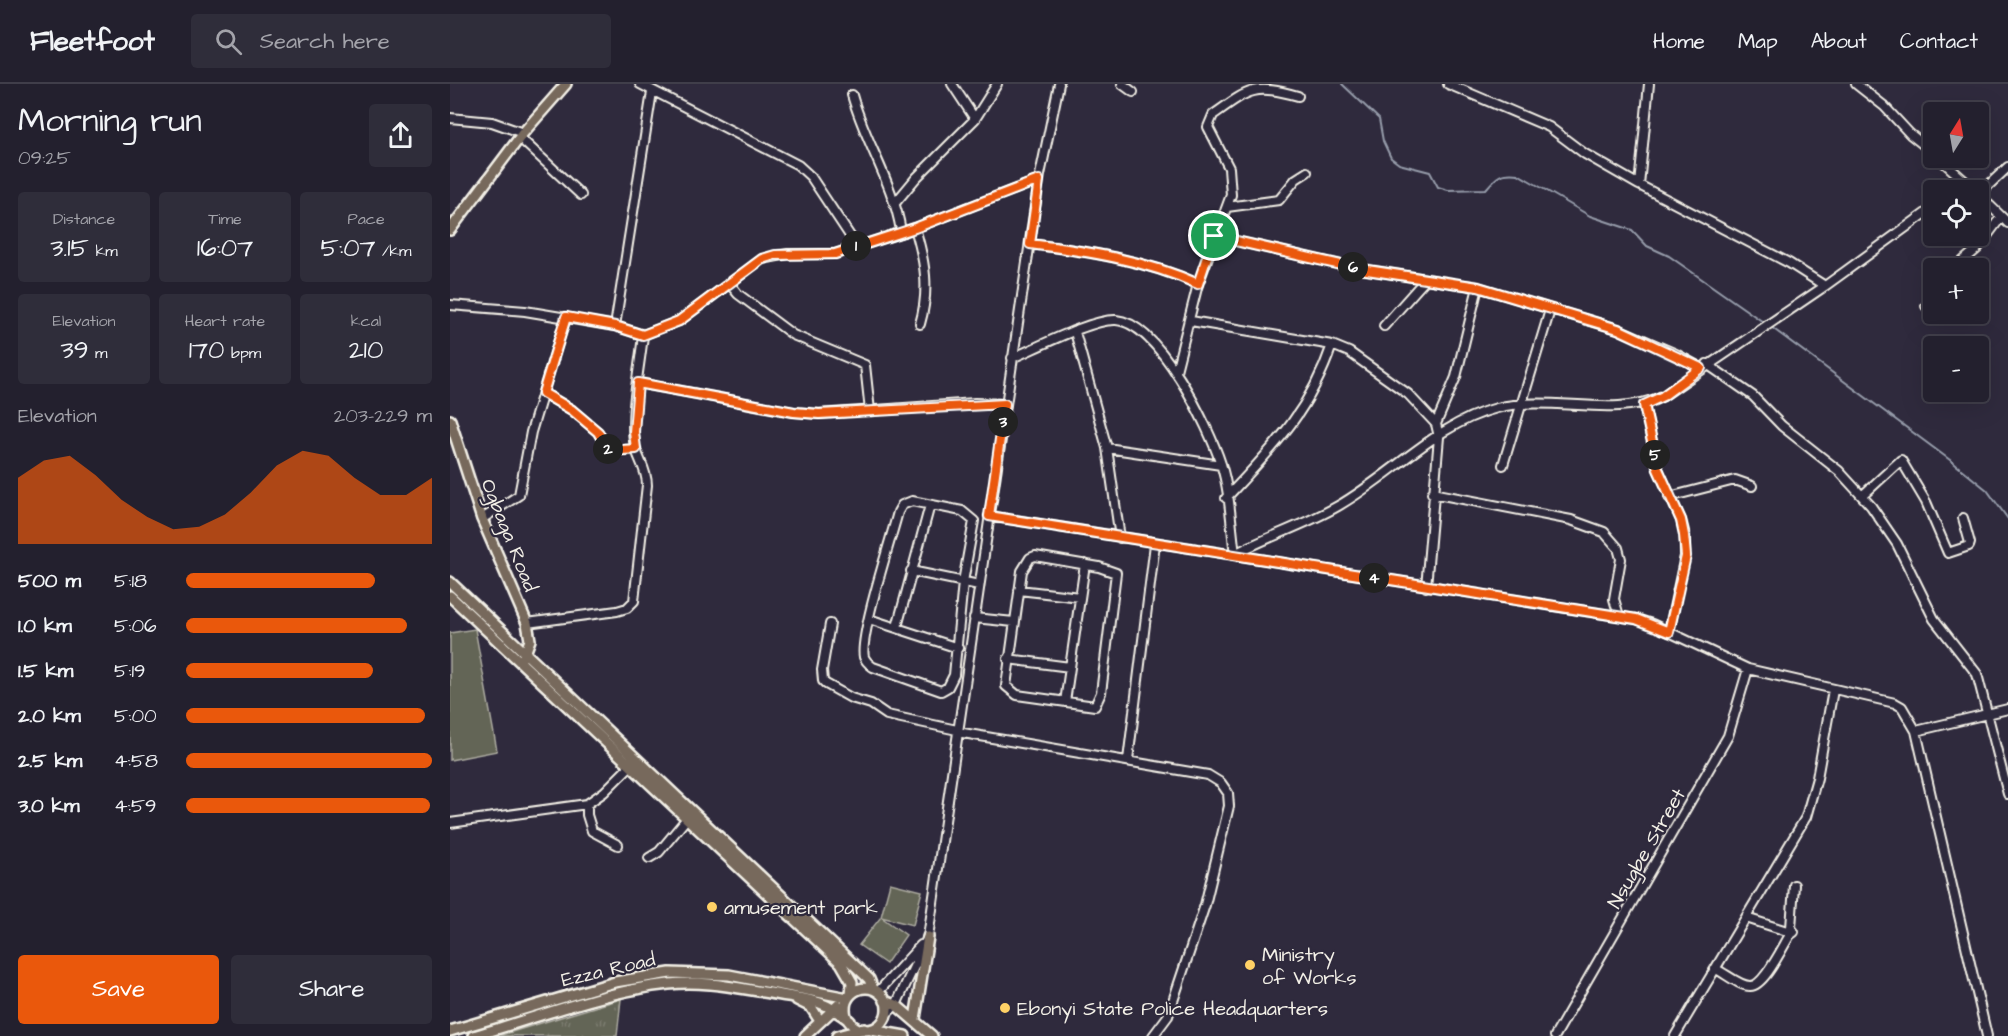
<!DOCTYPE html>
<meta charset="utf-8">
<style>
:root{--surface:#23202e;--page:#2f2d3a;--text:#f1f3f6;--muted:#a3a3aa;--line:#403e4a;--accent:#ea580c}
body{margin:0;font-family:"Architects Daughter",sans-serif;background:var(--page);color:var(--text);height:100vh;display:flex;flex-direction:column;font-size:22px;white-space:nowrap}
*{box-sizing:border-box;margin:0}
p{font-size:20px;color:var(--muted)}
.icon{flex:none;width:33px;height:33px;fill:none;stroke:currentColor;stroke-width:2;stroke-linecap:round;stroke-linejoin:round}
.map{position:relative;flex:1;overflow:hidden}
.details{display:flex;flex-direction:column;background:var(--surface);width:450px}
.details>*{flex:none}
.needle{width:39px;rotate:11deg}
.buttons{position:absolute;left:1473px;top:18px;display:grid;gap:12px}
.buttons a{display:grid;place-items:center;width:66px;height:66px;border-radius:6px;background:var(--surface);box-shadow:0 6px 24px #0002,0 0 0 2px var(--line);font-size:30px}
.pin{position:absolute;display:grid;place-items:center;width:51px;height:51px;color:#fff;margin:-26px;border:3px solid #fff;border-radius:50%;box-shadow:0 2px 6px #0007}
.km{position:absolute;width:30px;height:30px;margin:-15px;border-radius:50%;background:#222;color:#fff;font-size:16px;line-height:30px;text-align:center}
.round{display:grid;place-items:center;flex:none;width:63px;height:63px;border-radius:6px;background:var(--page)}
.overview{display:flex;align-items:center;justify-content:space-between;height:102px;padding:0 18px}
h1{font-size:33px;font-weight:600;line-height:45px}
.stats{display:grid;grid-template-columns:repeat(3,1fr);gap:9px;height:102px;padding:6px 18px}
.stats div{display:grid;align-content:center;border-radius:6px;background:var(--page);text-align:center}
.stats b{font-size:26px;font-weight:600}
.stats small{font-size:16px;font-weight:400}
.stats p{font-size:16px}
.chart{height:168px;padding:12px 18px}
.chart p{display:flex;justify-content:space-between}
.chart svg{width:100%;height:108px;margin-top:6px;fill:var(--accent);opacity:.7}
.primary-button{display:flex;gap:12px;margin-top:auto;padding:12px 18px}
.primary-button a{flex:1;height:69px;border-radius:6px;background:var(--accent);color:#fff;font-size:24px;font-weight:600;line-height:69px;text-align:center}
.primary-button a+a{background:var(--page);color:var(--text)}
ul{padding:0 18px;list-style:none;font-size:20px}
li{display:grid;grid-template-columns:96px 72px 1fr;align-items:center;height:45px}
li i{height:15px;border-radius:8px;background:var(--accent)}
header{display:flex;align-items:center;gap:36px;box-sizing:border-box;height:84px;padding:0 30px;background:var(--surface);border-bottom:2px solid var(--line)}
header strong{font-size:28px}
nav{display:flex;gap:33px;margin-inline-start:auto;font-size:21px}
.search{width:420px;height:54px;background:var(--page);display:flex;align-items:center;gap:15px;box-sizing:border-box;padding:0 21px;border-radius:6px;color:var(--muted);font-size:22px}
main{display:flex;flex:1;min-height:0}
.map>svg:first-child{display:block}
.grass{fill:#646557;stroke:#acaba0;stroke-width:1.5}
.park{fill:url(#park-tufts);stroke:#acaba0;stroke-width:1.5}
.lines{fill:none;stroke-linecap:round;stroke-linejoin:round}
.stream{stroke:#969caa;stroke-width:2}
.minor-casing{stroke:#f4f1e8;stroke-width:12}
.major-casing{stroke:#f4f1e8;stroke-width:14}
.minor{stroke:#2f2a3d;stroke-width:8}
.major{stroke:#77695c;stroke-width:9}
.route-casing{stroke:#fff;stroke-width:12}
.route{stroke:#ea580c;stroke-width:8}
.poi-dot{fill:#ffd166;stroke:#2f2a3d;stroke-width:2}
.labels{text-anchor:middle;stroke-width:4.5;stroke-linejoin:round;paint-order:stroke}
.street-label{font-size:20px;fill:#f4f1e8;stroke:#2f2a3d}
.poi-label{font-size:20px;fill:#f4f1e8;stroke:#2f2a3d;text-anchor:start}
</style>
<header>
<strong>Fleetfoot</strong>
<div class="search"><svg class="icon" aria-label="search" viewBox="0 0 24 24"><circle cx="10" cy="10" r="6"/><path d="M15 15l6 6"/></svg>Search here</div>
<nav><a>Home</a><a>Map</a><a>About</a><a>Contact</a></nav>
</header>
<main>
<section class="details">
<div class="overview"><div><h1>Morning run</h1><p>09:25</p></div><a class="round"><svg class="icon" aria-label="share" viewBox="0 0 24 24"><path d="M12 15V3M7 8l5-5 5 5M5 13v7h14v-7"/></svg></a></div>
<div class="stats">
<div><p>Distance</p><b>3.15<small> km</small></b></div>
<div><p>Time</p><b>16:07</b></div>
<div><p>Pace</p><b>5:07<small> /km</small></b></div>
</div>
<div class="stats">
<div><p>Elevation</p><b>39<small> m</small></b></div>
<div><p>Heart rate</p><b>170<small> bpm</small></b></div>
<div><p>kcal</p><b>210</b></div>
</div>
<div class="chart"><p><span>Elevation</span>203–229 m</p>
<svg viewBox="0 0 160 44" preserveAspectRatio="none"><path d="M0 44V17L10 10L20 8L30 16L40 26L50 33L60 38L70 37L80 32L90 23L100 12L110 6L120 8L130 17L140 24L150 24L160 17V44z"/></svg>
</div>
<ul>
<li><b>500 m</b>5:18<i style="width:77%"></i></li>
<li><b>1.0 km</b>5:06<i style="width:90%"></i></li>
<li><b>1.5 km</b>5:19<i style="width:76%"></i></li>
<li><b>2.0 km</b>5:00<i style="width:97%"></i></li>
<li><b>2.5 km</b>4:58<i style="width:100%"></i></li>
<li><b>3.0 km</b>4:59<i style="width:99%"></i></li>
</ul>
<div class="primary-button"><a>Save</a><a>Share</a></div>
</section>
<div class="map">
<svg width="1558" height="952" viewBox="0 0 1558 952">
<defs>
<pattern id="park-tufts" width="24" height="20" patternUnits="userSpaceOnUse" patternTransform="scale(1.5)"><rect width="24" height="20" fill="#646557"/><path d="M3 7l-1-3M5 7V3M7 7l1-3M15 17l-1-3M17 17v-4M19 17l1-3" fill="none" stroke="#7b7c6f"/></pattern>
</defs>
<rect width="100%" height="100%" fill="#2f2a3d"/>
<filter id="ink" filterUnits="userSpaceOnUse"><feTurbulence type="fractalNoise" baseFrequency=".0167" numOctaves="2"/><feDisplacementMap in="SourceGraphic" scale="12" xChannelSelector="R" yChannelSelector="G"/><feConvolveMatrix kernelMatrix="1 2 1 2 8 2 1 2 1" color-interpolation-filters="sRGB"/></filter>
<g filter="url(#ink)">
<path class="grass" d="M25,545l22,122 -47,9v-127z
M440,799l32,8 -9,34 -32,-8 25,18 -20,29 -27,-19 22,-28z"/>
<path class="park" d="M171,915l-4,37h-119z"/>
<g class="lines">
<path class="stream" d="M892,0l37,35 4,22 8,17 8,6 31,8 8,15 10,3 38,-1c11,-13 15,-17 32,-15l72,42 42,14 15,16 22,10 97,68
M1321,243l179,133 37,30 21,29"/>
<defs>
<path id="minor" d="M190,0l158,81 13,12 45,68
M502,0l23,35
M672,0l11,8
M998,0l101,43 36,27 54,31
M1199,0l-10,101 150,78 36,23 109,-79
M1406,0l28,22 26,28 24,19
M402,11c13,47 41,87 49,136
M0,34l42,4 31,11
M70,54l61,57
M1489,74l28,25
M1507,106l10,-7 7,7
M1528,111l30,-28
M1530,112l28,27
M446,118l20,-24 59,-59 22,-35
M777,123l52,-7 17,-21 11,-7
M465,144c10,34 15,61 5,96
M764,152l141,32 123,19 140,42 58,25 25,14
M580,160c56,7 115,16 168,40l-22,87
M1505,184l23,-20 23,-31
M279,199l9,11 55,41 72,30 5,46
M748,200l33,-89 -2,-27 -21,-41 5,-12c36,-26 41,-31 85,-19
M0,221l75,6 90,15 28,9 36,-14 83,-62 26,-5h47l80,-26 124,-48
M1476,222l8,-8
M741,237l141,24 17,7 59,42 28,30 3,13 -13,150
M165,242l37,-234
M934,242l41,-46
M625,248l32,116 13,90
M562,274c24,-10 80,-39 104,-38 43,3 93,107 105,144 9,28 10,61 14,90 34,-18 70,-29 103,-48 53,-30 99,-83 159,-98 55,-14 115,11 166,-12l162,-110
M1257,280l46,32 29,30 57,45 32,35 26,38 37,75 43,55 31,120
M188,299l155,29 26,2 156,-11 30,1
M93,309l29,17 26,22 11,19 27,-2
M1194,321l14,64 23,51 4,15v21l-16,76
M986,340l20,-47 22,-90
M657,364l114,17
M1053,381l47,-155
M982,409l139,27 33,12 14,16 3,11 -7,40 5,17
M1412,412l39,-36 25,42 22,51 21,-7 1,-3 -7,-25
M1219,413l66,-17 17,6
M776,414c47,-50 84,-87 106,-153
M462,417l50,10 12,10 -11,61 -9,93 -6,12 -7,4 -68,-24c-4,-3 -7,-5 -9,-10 -5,-20 27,-118 34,-145l4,-7z
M539,432l647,103 16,5 96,45 147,34 7,4 14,24 92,-22
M32,435l37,-24 12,-63 35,-115
M585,472l64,11 17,6 -15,120 -6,13 -78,-11 -11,-9 16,-115 8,-13z
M461,487l68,14
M569,506l61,7
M524,534l40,4
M419,535l89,29
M77,539l90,-12 10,-3 7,-7 13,-116c0,-17 -11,-28 -13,-44 -4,-29 6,-76 9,-106
M380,540l-8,46 1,11 3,3 25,14 20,6 16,11 70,15
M447,543l33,-122
M558,575l62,8
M615,618l20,-138
M1466,647l71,305
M507,648l251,43 13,8 7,10 1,13 -24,99 -37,111 -15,20
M678,676l27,-216
M137,720v11l5,16 26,14
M0,739l137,-19 17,-12 26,-26
M199,774l10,-6 29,-35
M1296,834l41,13 3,4 4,-3 -3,-4 -4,3
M1341,844l3,-43
M1266,885c10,5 24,17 34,17 14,1 33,-40 40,-51
M428,908l43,-47
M436,930l10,-9 32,-68 111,-757 20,-96
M1105,952l173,-300 20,-67
M1225,952l131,-219 11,-39 16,-88"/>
<path id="major" d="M0,146l73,-97 43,-49
M0,336l32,99 45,104 3,17 -6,16
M0,498l419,397 4,10
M0,512l391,367 11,19 -1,12
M395 925a21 21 0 1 1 42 0a21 21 0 1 1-42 0Z
M347,916l14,7 9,14
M435,917l11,4 36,31
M465,935l13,-82
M421,946l34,6
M0,947l165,-49 55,-9 59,2 119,23
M24,952c60,-18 135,-46 195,-52 34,-4 68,4 101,9 37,7 49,4 80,28
M355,952l33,-31
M387,952l27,-7"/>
</defs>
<use href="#minor" class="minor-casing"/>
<use href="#major" class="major-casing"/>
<use href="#minor" class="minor"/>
<use href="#major" class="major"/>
</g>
</g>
<g class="lines" filter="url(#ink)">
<defs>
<path id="route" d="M589,96l-9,64c56,7 115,16 168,40l16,-48 140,32 124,19 140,42 83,39 -38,28 -19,9 14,64 23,51 3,15 2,21 -17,76 -33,-13 -647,-103 16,-112 -186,10 -25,-2 -156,-29 -4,49 2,17 -27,2 -11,-19 -26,-22 -29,-17 23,-76 49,9 28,9 36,-14 83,-62 13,-4 60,-1 80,-26z"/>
</defs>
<use href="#route" class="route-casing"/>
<use href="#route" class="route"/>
</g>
<g class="poi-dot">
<circle cx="262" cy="823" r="6"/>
<circle cx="800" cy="881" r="6"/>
<circle cx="555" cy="924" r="6"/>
</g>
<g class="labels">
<g class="street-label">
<text transform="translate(60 451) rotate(68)" y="7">Ogbaga Road</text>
<text transform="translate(1196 764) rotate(-60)" y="7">Nsugbe Street</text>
<text transform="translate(158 885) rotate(-13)" y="7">Ezza Road</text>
</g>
<g class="poi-label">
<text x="274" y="830">amusement park</text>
<text x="812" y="877">Ministry<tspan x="812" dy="23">of Works</tspan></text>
<text x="567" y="931">Ebonyi State Police Headquarters</text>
</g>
</g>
</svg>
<div class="buttons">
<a><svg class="needle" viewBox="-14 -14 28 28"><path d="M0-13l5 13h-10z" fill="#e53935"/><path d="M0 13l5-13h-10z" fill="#a3a3aa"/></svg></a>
<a><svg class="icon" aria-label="locate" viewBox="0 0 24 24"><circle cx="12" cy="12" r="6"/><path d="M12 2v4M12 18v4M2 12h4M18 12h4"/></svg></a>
<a>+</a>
<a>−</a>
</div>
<div class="pin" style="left:764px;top:152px;background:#1e9e55"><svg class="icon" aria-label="arrive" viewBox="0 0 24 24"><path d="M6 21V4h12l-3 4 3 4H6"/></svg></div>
<b class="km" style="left:406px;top:162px">1</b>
<b class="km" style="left:158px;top:365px">2</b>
<b class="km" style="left:553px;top:338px">3</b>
<b class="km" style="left:924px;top:494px">4</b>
<b class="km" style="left:1205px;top:371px">5</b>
<b class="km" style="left:903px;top:183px">6</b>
</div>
</main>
